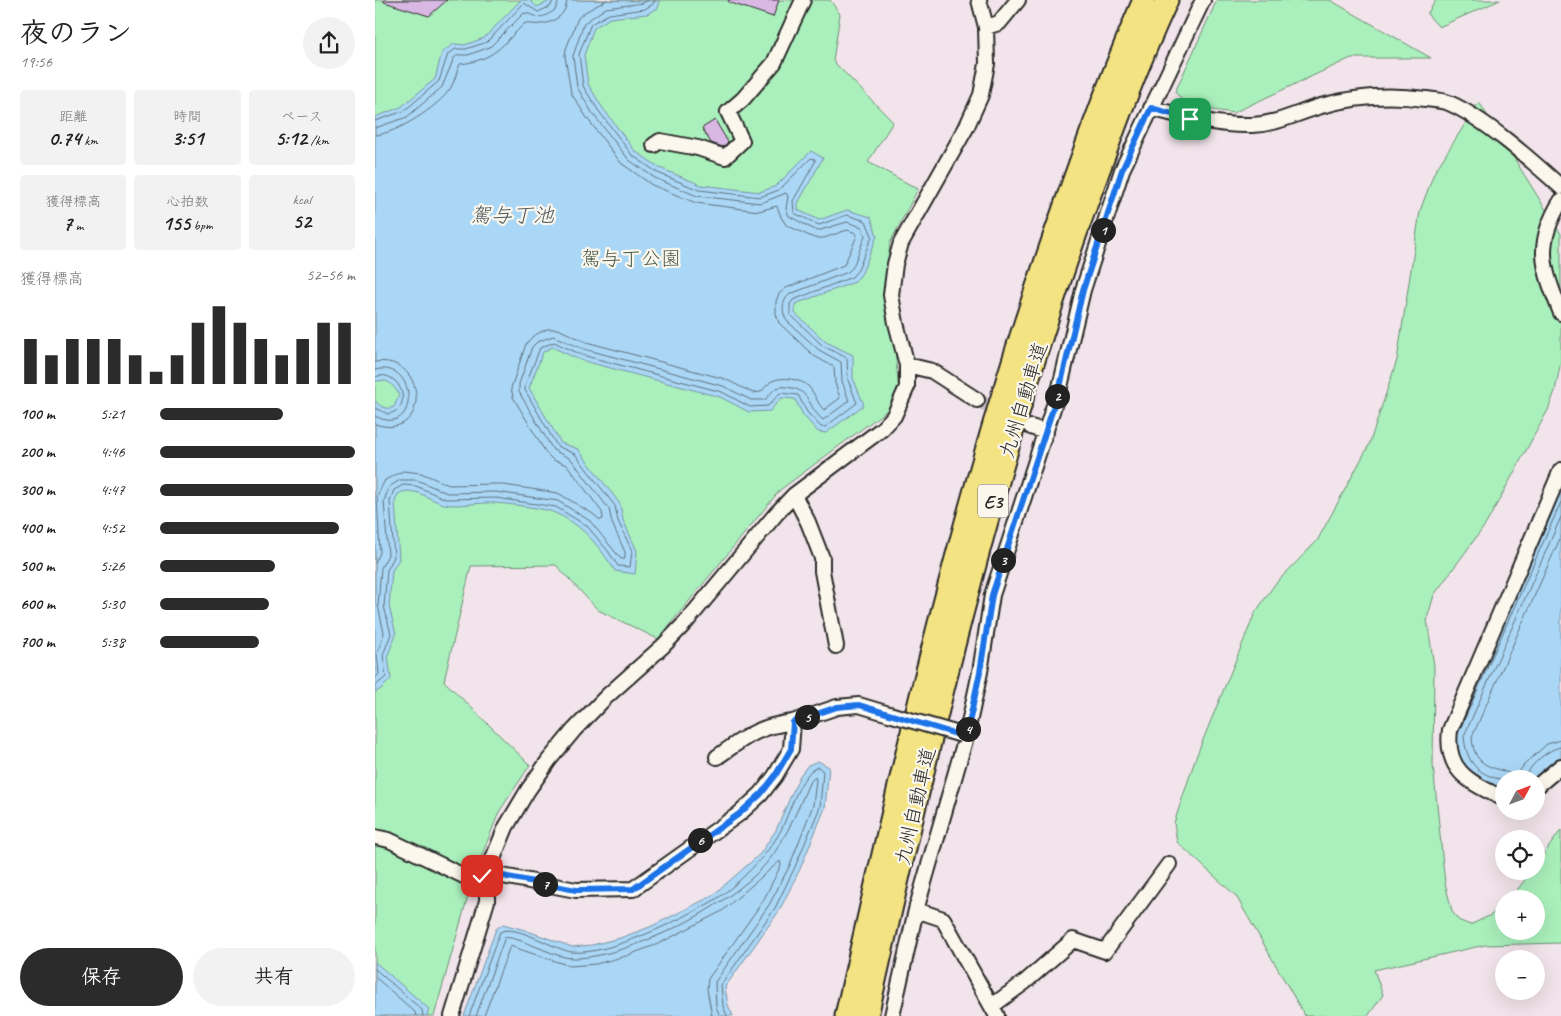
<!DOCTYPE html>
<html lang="ja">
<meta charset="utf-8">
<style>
:root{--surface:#fff;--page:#f2f2f2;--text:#222;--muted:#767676;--accent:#2b2b2b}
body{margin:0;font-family:Caveat,"Klee One",sans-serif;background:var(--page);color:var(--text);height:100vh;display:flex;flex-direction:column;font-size:19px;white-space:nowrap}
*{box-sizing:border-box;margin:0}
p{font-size:16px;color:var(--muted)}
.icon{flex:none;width:28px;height:28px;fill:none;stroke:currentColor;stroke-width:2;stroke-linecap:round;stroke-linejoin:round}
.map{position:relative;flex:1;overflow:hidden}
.side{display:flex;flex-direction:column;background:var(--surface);width:375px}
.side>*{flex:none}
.needle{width:32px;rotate:49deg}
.fabs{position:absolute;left:1120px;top:770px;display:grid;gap:10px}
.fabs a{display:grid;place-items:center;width:50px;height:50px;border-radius:50%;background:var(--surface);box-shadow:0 5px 20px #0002;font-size:25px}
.pin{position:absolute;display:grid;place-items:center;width:42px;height:42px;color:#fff;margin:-21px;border-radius:10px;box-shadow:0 2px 8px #0006}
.km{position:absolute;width:25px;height:25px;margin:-12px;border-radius:50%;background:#222;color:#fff;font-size:14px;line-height:25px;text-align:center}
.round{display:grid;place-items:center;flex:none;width:52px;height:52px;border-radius:26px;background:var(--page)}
.summary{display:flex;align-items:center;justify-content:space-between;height:85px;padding:0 20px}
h1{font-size:28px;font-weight:700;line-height:38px}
.figures{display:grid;grid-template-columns:repeat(3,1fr);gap:8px;height:85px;padding:5px 20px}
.figures div{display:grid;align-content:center;border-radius:5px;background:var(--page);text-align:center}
.figures b{font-size:21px;font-weight:700}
.figures small{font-size:14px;font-weight:400}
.figures p{font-size:14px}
.chart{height:140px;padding:10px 20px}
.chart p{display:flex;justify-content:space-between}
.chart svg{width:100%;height:90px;margin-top:5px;stroke:var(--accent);stroke-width:6}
.primary-button{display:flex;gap:10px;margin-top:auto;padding:10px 20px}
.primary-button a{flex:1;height:58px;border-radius:30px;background:var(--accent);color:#fff;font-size:20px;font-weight:700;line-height:58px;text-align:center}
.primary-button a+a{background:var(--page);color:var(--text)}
ul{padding:0 20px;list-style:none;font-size:16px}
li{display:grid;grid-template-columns:80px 60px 1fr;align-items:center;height:38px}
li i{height:12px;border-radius:6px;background:var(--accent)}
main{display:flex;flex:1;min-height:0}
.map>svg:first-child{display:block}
.green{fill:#aaf0bc;stroke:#6a8e74}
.water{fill:#aad7f6;stroke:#7792a5}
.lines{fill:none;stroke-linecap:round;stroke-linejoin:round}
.shore{stroke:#5e707c;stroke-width:1}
.building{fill:#d9b8e4;stroke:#2b2b2b}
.minor-tunnel{stroke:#c9bfc4;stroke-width:14;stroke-dasharray:14 7;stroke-linecap:butt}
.minor-casing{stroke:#2b2b2b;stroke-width:18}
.highway-casing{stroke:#2b2b2b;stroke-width:25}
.minor{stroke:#fbf7ec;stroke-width:14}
.highway{stroke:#f4e382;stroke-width:21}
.minor-bridge-casing{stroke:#2b2b2b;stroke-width:18;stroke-linecap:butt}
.minor-bridge{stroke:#fbf7ec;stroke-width:14}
.route-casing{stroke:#fff;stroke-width:10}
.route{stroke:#1a73e8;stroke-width:6}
.labels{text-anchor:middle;stroke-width:4.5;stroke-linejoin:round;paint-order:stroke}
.shield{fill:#fbf7ec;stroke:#696865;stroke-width:1}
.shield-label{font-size:19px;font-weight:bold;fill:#2b2b2b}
.park-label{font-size:20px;fill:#4b5c4f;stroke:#fbf7ec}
.street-label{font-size:20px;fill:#2b2b2b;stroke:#fbf7ec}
.water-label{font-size:21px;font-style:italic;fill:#4b565e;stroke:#fbf7ec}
</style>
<main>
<section class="side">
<div class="summary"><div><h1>夜のラン</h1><p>19:56</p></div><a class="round"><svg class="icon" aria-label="share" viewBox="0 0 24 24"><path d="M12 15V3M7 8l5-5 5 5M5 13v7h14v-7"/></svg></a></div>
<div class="figures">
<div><p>距離</p><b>0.74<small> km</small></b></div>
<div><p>時間</p><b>3:51</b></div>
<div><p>ペース</p><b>5:12<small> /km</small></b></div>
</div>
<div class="figures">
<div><p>獲得標高</p><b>7<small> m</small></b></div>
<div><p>心拍数</p><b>155<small> bpm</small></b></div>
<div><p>kcal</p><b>52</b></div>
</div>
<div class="chart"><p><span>獲得標高</span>52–56 m</p>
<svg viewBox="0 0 160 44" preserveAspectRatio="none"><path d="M5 44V22M15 44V30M25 44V22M35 44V22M45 44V22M55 44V30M65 44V38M75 44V30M85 44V14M95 44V6M105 44V14M115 44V22M125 44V30M135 44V22M145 44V14M155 44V14"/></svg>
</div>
<ul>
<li><b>100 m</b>5:21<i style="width:63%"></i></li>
<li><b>200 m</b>4:46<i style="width:100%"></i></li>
<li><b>300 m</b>4:47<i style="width:99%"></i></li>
<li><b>400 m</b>4:52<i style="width:92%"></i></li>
<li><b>500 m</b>5:26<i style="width:59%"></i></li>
<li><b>600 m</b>5:30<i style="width:56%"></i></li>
<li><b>700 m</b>5:38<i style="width:51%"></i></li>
</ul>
<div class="primary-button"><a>保存</a><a>共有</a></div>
</section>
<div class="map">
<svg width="1186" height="1016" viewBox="0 0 1186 1016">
<rect width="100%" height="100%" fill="#f1e4ea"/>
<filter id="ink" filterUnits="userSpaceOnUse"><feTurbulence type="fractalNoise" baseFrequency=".02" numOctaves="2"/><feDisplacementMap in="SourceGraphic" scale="10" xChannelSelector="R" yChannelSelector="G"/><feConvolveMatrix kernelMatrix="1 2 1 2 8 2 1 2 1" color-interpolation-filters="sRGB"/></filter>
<g filter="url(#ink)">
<path class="green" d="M0,0h455l10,14 -7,47 60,61 -25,40 50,27 -28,54 -6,54 11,52 4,44 -13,18 -106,79 -122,149 -60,-29 -42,-45 -85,1 -27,115 86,84 -31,47 -25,63 -40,141h-59z
M842,0h113l101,58h-80l-118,55 -45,-7 -13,-14z
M1061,0h64l-61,27 -12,-13z
M1104,102l82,132v127l-6,30 -7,19 -62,114 -52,71 -7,24 7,47 -1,99 9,90 3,28 7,28 6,9 12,5 21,-10 13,-11v27h32v-32h-26l22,-28h4v-6l25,-35v113l-76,2 -111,25 9,25 -15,21h-63l-69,-120 -59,-54 -3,-19 22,-66 59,-144 20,-29 42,-43 52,-96 28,-85 23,-149 14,-38z"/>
<path class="water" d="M146,0h9l7,7 15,-7 108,1 -2,7 -11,6 -37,4 -16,10 -10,27 4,29 14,23 33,44 25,17 41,17 59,7 16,-6 35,-35 12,7 -25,45v7l21,10 28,-10 24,7 6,19 -15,37 -7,9 -60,22v9l31,29 27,13v23l11,27 -38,28 -8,-1 -15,-17 -8,-16 -14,-1 -11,13 -21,1 -29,-15 -140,-37 -28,-13 -9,5 -14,36 32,55 17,6 42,55 3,16 14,31 -2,23 -20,-3c-15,-24 -33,-47 -60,-58 -10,-5 -47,-9 -60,-10 -16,-1 -35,4 -51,1 -16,-4 -30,-19 -46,-10l-3,8 4,57 -7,12 -3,35 7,28 -8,21 3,24 -10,10 -6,3v-291c6,6 11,9 19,6l5,-12c-5,-10 -13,-18 -24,-13v-265l26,-10 34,-28 7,-27 12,-8 11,1 19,-7z
M1186,490v267l-25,22h-32v12l-25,-7 -25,-27 -2,-23z
M443,761l11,6 -4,41 -25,61 -21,42 -54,76 3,18 5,11h-269l32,-87 7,-5 22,6 47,17 20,-2 28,-7 30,-11 62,-31 48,-42 16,-24 23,-53 9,-12z
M0,962l54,47 -2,7h-52z"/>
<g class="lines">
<path class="shore" d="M0,121l29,-10 35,-30 9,-27 8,-5h10l21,-7 37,-39 14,9 13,-6 2,-6
M0,128l32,-11 35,-30 12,-29 4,-3h10l22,-8 34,-34c15,3 15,8 31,-3l4,-10
M0,135c21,-1 63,-28 75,-46 5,-7 6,-17 10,-25 35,-4 42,-19 65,-41 17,4 41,-1 42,-23
M0,362c53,-9 57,81 0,62
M0,370c44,-12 45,70 0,46
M0,377c24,-10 41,32 13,37l-13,-6
M1186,536l-89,201c2,33 21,28 44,39l8,-11 23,-21 14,-4
M0,563l5,-10 -3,-57 8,-16 18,-9 18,2 28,12 48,-1 61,9 35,21 7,6 3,-1 -1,-7 -35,-47 -14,-5 -7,-7 -33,-56 -2,-9 15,-44 7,-8 14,-7h11l28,13 139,37 28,14 8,-1c3,-3 6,-8 11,-11 10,-5 30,-2 37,6 6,7 8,16 15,23l16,-12 -5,-15 -1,-16 -20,-11 -35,-33 -3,-9v-13l3,-7 7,-6 58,-23 13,-29 -1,-3 -9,-3 -23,8h-10l-28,-13 -5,-8 -4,-11 -18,5 -63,-8 -44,-18 -31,-22 -34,-45 -16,-25 -6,-37 1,-7 12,-31 7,-6 22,-12
M0,679l4,-5 -2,-20 7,-21 -6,-28 3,-37 7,-13 -4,-54 5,-14 11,-7h17l30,13 49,-1 62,9 32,20 31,38h4v-7l-13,-29 -3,-14 -38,-50 -18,-9 -34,-58v-8l13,-37 5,-5 16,-6 31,13 139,37 28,14h14c7,-8 10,-15 22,-13 25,3 19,19 36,33l26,-19 -7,-20 -1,-19 -22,-12 -32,-29c-6,-9 -5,-21 3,-27l58,-22 5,-5 12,-31 -3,-9 -15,-5 -30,9 -28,-15 -3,-7 2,-13 -2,-3 -25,10 -64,-7 -42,-18 -26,-18 -36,-46 -16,-27 -4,-31 11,-33 22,-15 37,-5 5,-3
M0,686l11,-9 -3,-22 8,-21 -7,-28 3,-36 7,-13 -4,-56 4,-11 9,-5 13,1 30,13 50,-1 60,9 31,19 21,25 10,15 12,1 2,-16 -14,-30 -3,-15 -40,-52 -18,-8 -32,-56v-4l15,-38 14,-6 28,13 140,37 28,15 18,-1 12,-13 18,2 9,17 14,15h4l32,-24 -9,-23 -1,-22 -24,-12 -33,-32v-10l3,-4 59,-23 6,-7 14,-34 -6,-15 -19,-6 -28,10 -25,-12 -1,-12 22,-39v-3l-4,-1 -32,32 -19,7 -61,-7 -41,-17 -26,-18 -34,-45 -15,-24 -4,-32 12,-30 18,-10 36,-5 8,-5 2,-4
M1083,734l103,-232
M1150,779c2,-12 24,-31 36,-32
M1129,780c-27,-5 -38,-18 -40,-44l97,-219
M0,969l47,41 1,6
M0,977l40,35 1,4
M94,1016l31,-84c15,-9 55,18 72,20 36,4 110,-33 141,-51 23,-14 56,-47 68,-71 8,-15 20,-59 37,-63l5,4 -3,36 -25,60 -20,41 -54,77 2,21 4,10
M101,1016l29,-79c22,2 51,22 69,21 55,0 161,-54 195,-98 18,-23 29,-51 40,-77l6,-6 1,3 -3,25 -23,60 -21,40 -54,77 1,25 4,9
M109,1016l26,-70 60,20 26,-2 30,-8 32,-12 64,-33 58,-50 1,4 -18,36 -55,78 -1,10 5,27"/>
</g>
<path class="building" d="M9,0h63l-18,16 -45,-14z
M354,0h50l-6,17 -45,-15z
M340,120l13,22 -5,5 -12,-4 -9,-15z"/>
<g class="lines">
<path class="minor-tunnel" d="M602,400l28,14"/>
<defs>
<path id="minor" d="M611,27l13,-4 19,-23
M776,108c33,9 66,18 101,17 26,-1 45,-12 69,-19 35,-10 69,-12 105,-7 7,1 16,1 23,4 35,15 83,58 112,84
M279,145l6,-4 38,7 27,9 17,-16 -14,-29 15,-13 31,-36 29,-63
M1186,201c-27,44 -18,67 0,112
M532,365l25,6 45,29
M656,427l15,5
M419,495l14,27 14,36v13l14,75
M342,757c29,-20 39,-30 76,-35
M1161,787l25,-21
M1129,796h-6c-31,-15 -53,-27 -48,-66l111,-260
M0,837l14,3 81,39h7l10,-6
M112,873l89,17 57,-1 106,-75 22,-20 14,-18 16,-27 2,-27 44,-15 22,-2 30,9
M541,910l27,9 54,97
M617,1006l33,-24 48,-42 32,11 64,-87
M77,1016l35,-115v-28l19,-46 22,-37 21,-30 25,-30 32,-33 57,-51 23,-24 90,-108 18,-19 88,-66 12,-13 13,-29v-22l-11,-42 -5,-28 4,-31 6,-21 65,-115 15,-33 6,-31 -1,-37 -7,-27
M517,1016l24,-106 50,-173 14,-65 12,-77 68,-208 23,-97 39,-120 81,-170"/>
<path id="highway" d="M471,1016c61,-270 123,-541 216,-802 25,-72 51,-144 82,-214
M492,1016c60,-269 122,-537 214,-797 27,-74 53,-148 86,-219"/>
</defs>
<use href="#minor" class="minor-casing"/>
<use href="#highway" class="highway-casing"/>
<use href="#minor" class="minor"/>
<use href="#highway" class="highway"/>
<defs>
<path id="minor-bridge" d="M514,714l73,21"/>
</defs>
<use href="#minor-bridge" class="minor-bridge-casing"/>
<use href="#minor-bridge" class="minor-bridge"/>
</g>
</g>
<g class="lines" filter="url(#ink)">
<defs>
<path id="route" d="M107,876l5,-3 89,17 57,-1 106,-75 22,-20 14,-18 16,-27 2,-27 44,-15 22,-2 107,32 14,-65 12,-77 68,-208 23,-97 39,-120 29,-62 39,11"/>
</defs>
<use href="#route" class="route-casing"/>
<use href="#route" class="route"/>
</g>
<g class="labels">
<rect class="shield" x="603" y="484.5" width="30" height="33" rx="4"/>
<g class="shield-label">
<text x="618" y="508">E3</text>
</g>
<g class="park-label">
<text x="256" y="265">駕与丁公園</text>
</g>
<g class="street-label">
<text transform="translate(648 400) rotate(-73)" y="7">九州自動車道</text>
<text transform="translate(540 806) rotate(-77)" y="7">九州自動車道</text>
</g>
<g class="water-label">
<text x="137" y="222">駕与丁池</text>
</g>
</g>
</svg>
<div class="fabs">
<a><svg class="needle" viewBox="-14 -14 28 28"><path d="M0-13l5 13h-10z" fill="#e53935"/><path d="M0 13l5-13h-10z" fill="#767676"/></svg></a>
<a><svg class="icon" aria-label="locate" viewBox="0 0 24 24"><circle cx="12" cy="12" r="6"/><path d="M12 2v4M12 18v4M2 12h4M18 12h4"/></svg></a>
<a>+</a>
<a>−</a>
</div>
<div class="pin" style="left:815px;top:119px;background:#1e9e55"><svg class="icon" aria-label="arrive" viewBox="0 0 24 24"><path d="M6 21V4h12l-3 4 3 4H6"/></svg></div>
<div class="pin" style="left:107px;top:876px;background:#d93025"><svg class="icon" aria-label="check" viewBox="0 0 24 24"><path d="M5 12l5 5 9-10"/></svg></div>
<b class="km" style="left:728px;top:230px">1</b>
<b class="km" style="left:682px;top:396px">2</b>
<b class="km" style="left:628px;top:560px">3</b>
<b class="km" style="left:593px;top:729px">4</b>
<b class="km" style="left:432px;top:717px">5</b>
<b class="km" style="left:325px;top:840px">6</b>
<b class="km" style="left:170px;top:884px">7</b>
</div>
</main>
